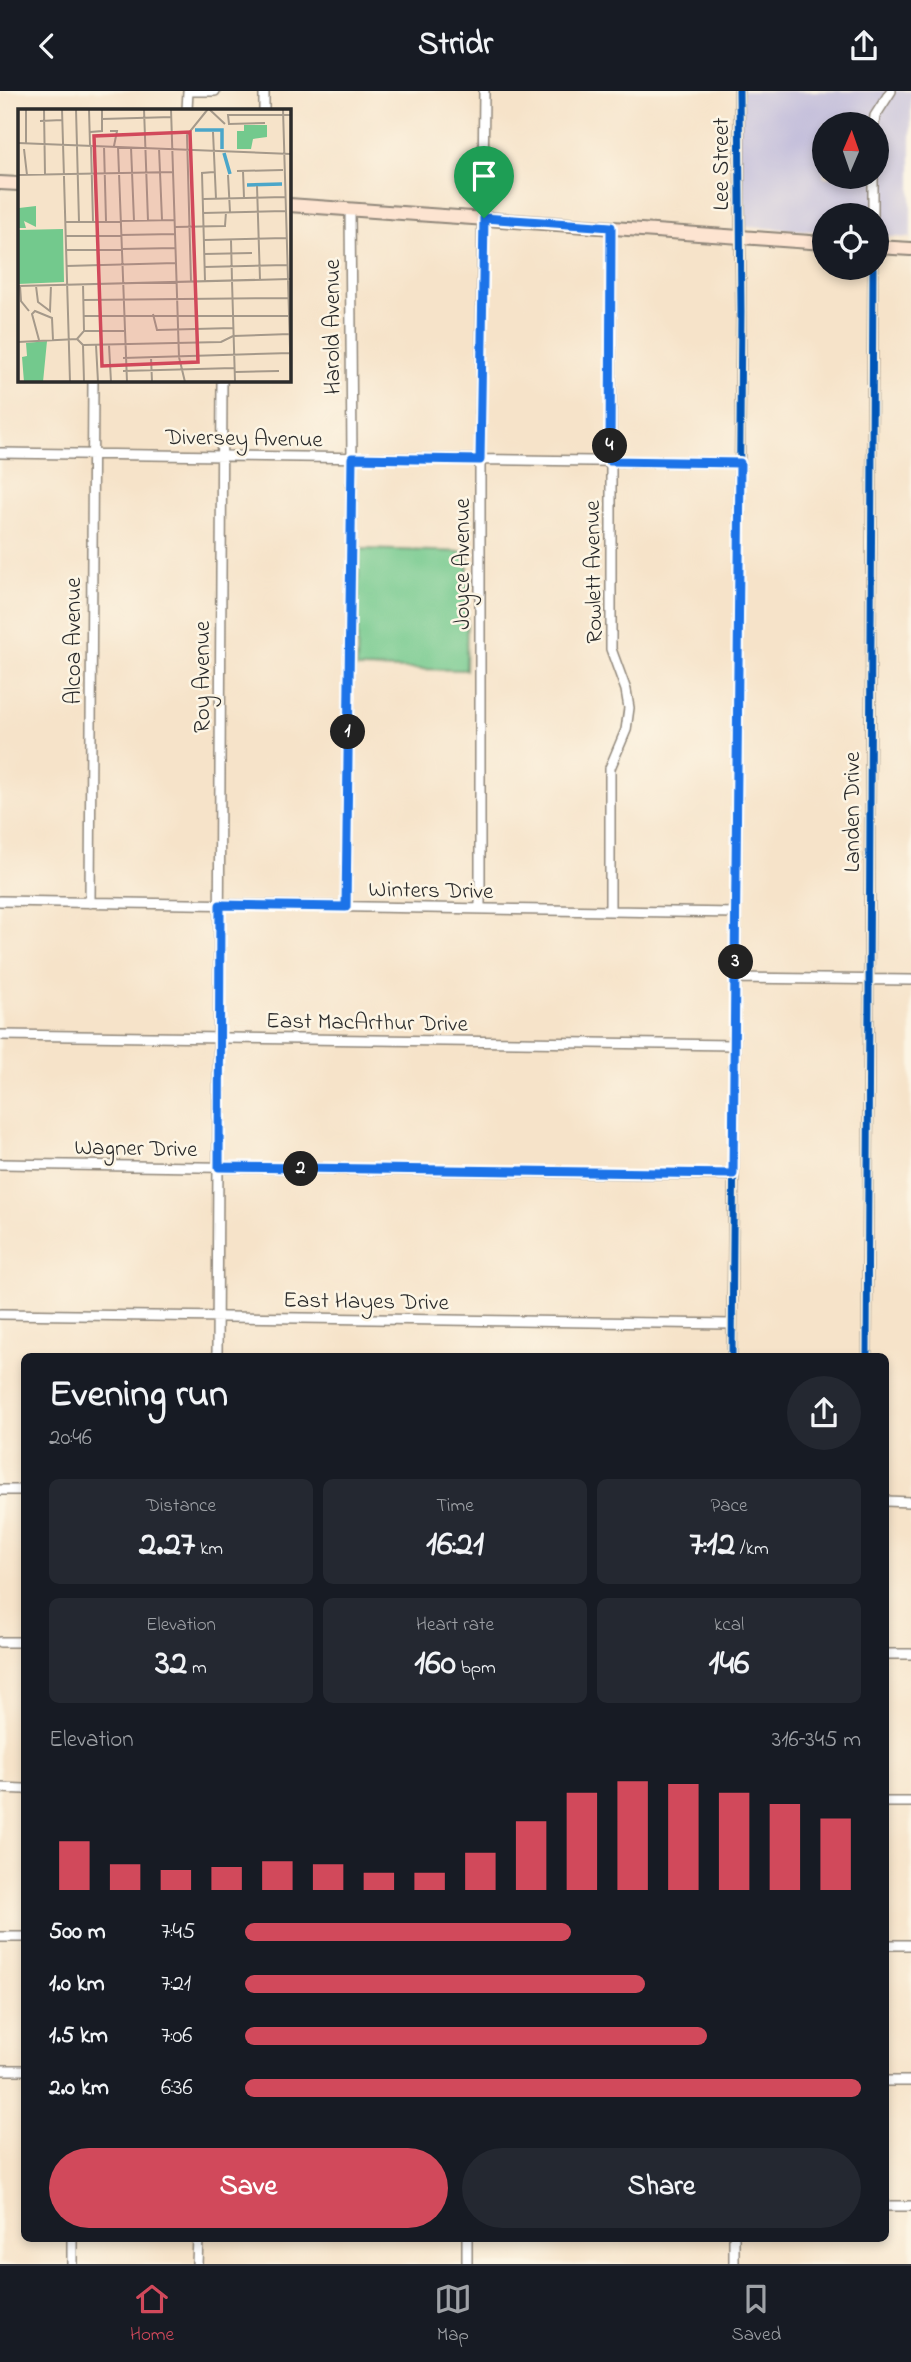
<!DOCTYPE html>
<meta charset="utf-8">
<style>
:root{--surface:#171b24;--page:#242831;--text:#f1f3f6;--muted:#9ea1a6;--line:#363941;--accent:#d1495b}
body{margin:0;font-family:"Indie Flower",sans-serif;background:var(--page);color:var(--text);height:100vh;display:flex;flex-direction:column;font-size:26px;white-space:nowrap}
*{box-sizing:border-box;margin:0}
p{font-size:23px;color:var(--muted)}
.icon{flex:none;width:38px;height:38px;fill:none;stroke:currentColor;stroke-width:2;stroke-linecap:round;stroke-linejoin:round}
.map{position:relative;flex:1;overflow:hidden}
.panel{position:absolute;left:21px;top:1262px;width:868px;height:889px;display:flex;flex-direction:column;background:var(--surface);border-radius:10px;box-shadow:0 4px 10px #0003}
.panel>*{flex:none}
.needle{width:46px;rotate:2deg}
.tools{position:absolute;left:812px;top:21px;display:grid;gap:14px}
.tools a{display:grid;place-items:center;width:77px;height:77px;border-radius:50%;background:var(--surface);box-shadow:0 4px 10px #0003;font-size:35px}
.pin{position:absolute;display:grid;place-items:center;width:60px;height:60px;color:#fff;margin:-72px -30px;border-radius:50% 50% 50% 0;rotate:-45deg;box-shadow:0 0 7px #0007}
.pin .icon{rotate:45deg}
.km{position:absolute;width:35px;height:35px;margin:-18px;border-radius:50%;background:#222;color:#fff;font-size:19px;line-height:35px;text-align:center}
.round{display:grid;place-items:center;flex:none;width:74px;height:74px;border-radius:37px;background:var(--page)}
.headline{display:flex;align-items:center;justify-content:space-between;height:119px;padding:0 28px}
h1{font-size:38px;font-weight:700;line-height:52px}
.stats{display:grid;grid-template-columns:repeat(3,1fr);gap:10px;height:119px;padding:7px 28px}
.stats div{display:grid;align-content:center;border-radius:10px;background:var(--page);text-align:center}
.stats b{font-size:35px;font-weight:700}
.stats small{font-size:19px;font-weight:400}
.stats p{font-size:19px}
.chart{height:196px;padding:14px 28px}
.chart p{display:flex;justify-content:space-between}
.chart svg{width:100%;height:126px;margin-top:7px;stroke:var(--accent);stroke-width:6}
.action{display:flex;gap:14px;margin-top:auto;padding:14px 28px}
.action a{flex:1;height:80px;border-radius:42px;background:var(--accent);color:#fff;font-size:28px;font-weight:700;line-height:80px;text-align:center}
.action a+a{background:var(--page);color:var(--text)}
ul{padding:0 28px;list-style:none;font-size:23px}
li{display:grid;grid-template-columns:112px 84px 1fr;align-items:center;height:52px}
li i{height:18px;border-radius:9px;background:var(--accent)}
header{display:flex;justify-content:space-between;align-items:center;height:91px;padding:0 28px;background:var(--surface);font-size:32px;font-weight:700}
.menu{display:flex;justify-content:space-around;align-items:center;height:98px;border-top:2px solid var(--line);background:var(--surface);font-size:19px;color:var(--muted)}
.menu a{display:grid;justify-items:center;gap:4px}
.menu .on{color:var(--accent)}
.map>svg:first-child{display:block}
.industrial{fill:#c5c0db;fill-rule:evenodd}
.green{fill:#73c98d;stroke:#4f7a5c;stroke-width:2}
.lines{fill:none;stroke-linecap:round;stroke-linejoin:round}
.street-casing{stroke:#90877a;stroke-width:12}
.secondary-casing{stroke:#90877a;stroke-width:16}
.street{stroke:#fff;stroke-width:9}
.secondary{stroke:#fde4d1;stroke-width:12}
.cycleway-casing{stroke:#fcf5e5;stroke-width:11}
.cycleway{stroke:#0057b8;stroke-width:7}
.route-casing{stroke:#fff;stroke-width:14}
.route{stroke:#1a73e8;stroke-width:9}
.labels{text-anchor:middle;stroke-width:5;stroke-linejoin:round;paint-order:stroke}
.street-label{font-size:23px;fill:#2b2b2b;stroke:#fcf5e5}
.inset-river{fill:none;stroke:#4ba6c9;stroke-width:3.5}
.inset-road{fill:none;stroke:#a5998a;stroke-width:2}
.view{fill:#d1495b;fill-opacity:0.15;stroke:#d1495b;stroke-width:3.5}
.inset-edge{fill:none;stroke:#2b2b2b;stroke-width:3.5}
</style>
<header><svg class="icon" aria-label="back" viewBox="0 0 24 24"><path d="M15 5l-7 7 7 7"/></svg>Stridr<svg class="icon" aria-label="share" viewBox="0 0 24 24"><path d="M12 15V3M7 8l5-5 5 5M5 13v7h14v-7"/></svg></header>
<div class="map">
<svg width="911" height="2173" viewBox="0 0 911 2173">
<rect width="100%" height="100%" fill="#fcf5e5"/>
<filter id="ink" filterUnits="userSpaceOnUse"><feTurbulence type="fractalNoise" baseFrequency=".0143" numOctaves="2"/><feDisplacementMap in="SourceGraphic" scale="14" xChannelSelector="R" yChannelSelector="G"/><feConvolveMatrix kernelMatrix="1 2 1 2 8 2 1 2 1" color-interpolation-filters="sRGB"/></filter>
<filter id="wash" filterUnits="userSpaceOnUse"><feTurbulence type="fractalNoise" baseFrequency=".00686" numOctaves="4" result="noise"/><feDisplacementMap in="SourceGraphic" scale="28" xChannelSelector="R" yChannelSelector="G"/><feGaussianBlur stdDeviation="1.57" result="paint"/><feColorMatrix in="noise" values="0 0 0 0 0 0 0 0 0 0 0 0 0 0 0 0 0 1.4 0 .05"/><feComposite in="paint" operator="in"/></filter>
<g filter="url(#wash)">
<rect width="100%" height="100%" fill="#f6e3c9"/>
<path class="industrial" d="M738,0h173v147l-34,-2v-21h-53v17l-84,-6zM824,33h53v53h-53z"/>
<path class="green" d="M359,458l109,3 -2,118 -109,-2z"/>
</g>
<g filter="url(#ink)">
<g class="lines">
<defs>
<path id="street" d="M264,0v19
M187,19l1,-19h27
M874,33l1,-8 16,-25
M873,86v38
M0,362l740,10
M0,810l736,12
M90,812l3,-523
M346,816l6,-449 -2,-249
M480,818v-449l4,-369
M610,820v-143l16,-38 3,-22 -3,-18 -15,-41v-422
M736,887l175,2
M0,944l734,10
M0,1073l733,11
M0,1223l731,10
M217,1265l5,-976
M732,1265l9,-1045 -2,-220
M867,1265l6,-1088
M0,1399h24
M886,1410l25,1
M0,1551h24
M886,1563h25
M0,1697l24,1
M886,1711h25
M0,1846h24
M886,1854h25
M0,1979h24
M886,1990h25
M886,2115h25
M467,2147v26
M734,2147v26
M72,2173v-26
M197,2173l1,-26"/>
<path id="secondary" d="M0,92l19,1
M289,114l535,38
M877,156l34,2"/>
</defs>
<use href="#street" class="street-casing"/>
<use href="#secondary" class="secondary-casing"/>
<use href="#street" class="street"/>
<use href="#secondary" class="secondary"/>
<defs>
<path id="cycleway" d="M732,1265l9,-1045 -2,-220
M867,1265l6,-1088"/>
</defs>
<use href="#cycleway" class="cycleway-casing"/>
<use href="#cycleway" class="cycleway"/>
</g>
</g>
<g class="lines" filter="url(#ink)">
<defs>
<path id="route" d="M484,127l127,9 -1,234 130,2 -7,711 -514,-7 1,-262 126,2 6,-449 128,2z"/>
</defs>
<use href="#route" class="route-casing"/>
<use href="#route" class="route"/>
</g>
<g class="labels">
<g class="street-label">
<text transform="translate(720 73) rotate(-90)" y="8">Lee Street</text>
<text transform="translate(331 236) rotate(-90)" y="8">Harold Avenue</text>
<text transform="translate(244 346) rotate(1)" y="8">Diversey Avenue</text>
<text transform="translate(461 473) rotate(-90)" y="8">Joyce Avenue</text>
<text transform="translate(592 481) rotate(-91)" y="8">Rowlett Avenue</text>
<text transform="translate(72 550) rotate(-90)" y="8">Alcoa Avenue</text>
<text transform="translate(201 586) rotate(-90)" y="8">Roy Avenue</text>
<text transform="translate(851 721) rotate(-90)" y="8">Landen Drive</text>
<text transform="translate(431 798) rotate(1)" y="8">Winters Drive</text>
<text transform="translate(367 930) rotate(1)" y="8">East MacArthur Drive</text>
<text transform="translate(136 1056) rotate(1)" y="8">Wagner Drive</text>
<text transform="translate(366 1209) rotate(1)" y="8">East Hayes Drive</text>
</g>
</g>
<g transform="translate(18 18)">
<rect width="273" height="273" fill="#f6e3c9"/>
<path d="M226,16h23v12l-14,2 -2,10h-14v-18h7zM18,97v21l-12,-6 2,7h-7v-20zM45,120l1,53 -46,2v-54zM29,232l-4,41h-19l-2,-25 5,-1 -1,-13z" fill="#73c98d"/>
<path class="inset-river" d="M177,21h27v19M206,44l6,21M229,76l35,-1"/>
<path class="inset-road" d="M26,0l1,66M44,0l8,273M58,0l3,113M71,0l1,36M126,0l4,112M153,0l8,248 6,25M191,0l16,15M265,0l8,273M84,10l70,-2M22,12l22,-1M247,14l-36,1 -1,-9h63M92,22h7l-3,15M72,23l12,-1v-22M195,23l3,67M0,34l273,11M8,34v-34M73,36l2,77M86,37l2,75M100,38l9,235M113,38l3,74M141,39l3,72M6,40l3,26M219,62l46,-1M225,62l1,27M0,66l156,-3M210,66l2,37M239,77l3,94M185,90l82,-2M185,104l82,-2M47,113l110,-2M157,118l50,-1 1,-14M48,127l109,-2M186,131l82,-2M213,131l1,41M48,141l110,-2M186,145l48,-1M48,157l110,-3M186,158l83,-2M187,172l-3,-108 12,-1M214,172l3,101M173,173l-4,-147 21,-26M0,177l272,-7M2,177l1,15 8,10M18,177l2,16 12,9 1,-26M65,191l205,-2M135,205l4,16 76,-2M66,207h205M66,222h40M59,230l7,-8 -1,-47M59,230l6,6 1,37M21,231l-7,-26 3,-3 17,7 1,22M0,233l59,-3M65,236l138,-3 12,-6 57,-2M78,236l2,37M91,236l2,37M133,248l1,25M105,249l168,-5M105,262l111,-3M217,263l44,-1"/>
<path class="view" d="M172,23l8,230 -96,4 -8,-230z"/>
<rect width="273" height="273" class="inset-edge"/>
</g>
</svg>
<div class="tools">
<a><svg class="needle" viewBox="-14 -14 28 28"><path d="M0-13l5 13h-10z" fill="#e53935"/><path d="M0 13l5-13h-10z" fill="#9ea1a6"/></svg></a>
<a><svg class="icon" aria-label="locate" viewBox="0 0 24 24"><circle cx="12" cy="12" r="6"/><path d="M12 2v4M12 18v4M2 12h4M18 12h4"/></svg></a>
</div>
<div class="pin" style="left:484px;top:127px;background:#1e9e55"><svg class="icon" aria-label="arrive" viewBox="0 0 24 24"><path d="M6 21V4h12l-3 4 3 4H6"/></svg></div>
<b class="km" style="left:348px;top:641px">1</b>
<b class="km" style="left:301px;top:1078px">2</b>
<b class="km" style="left:736px;top:871px">3</b>
<b class="km" style="left:610px;top:355px">4</b>
<section class="panel">
<div class="headline"><div><h1>Evening run</h1><p>20:46</p></div><a class="round"><svg class="icon" aria-label="share" viewBox="0 0 24 24"><path d="M12 15V3M7 8l5-5 5 5M5 13v7h14v-7"/></svg></a></div>
<div class="stats">
<div><p>Distance</p><b>2.27<small> km</small></b></div>
<div><p>Time</p><b>16:21</b></div>
<div><p>Pace</p><b>7:12<small> /km</small></b></div>
</div>
<div class="stats">
<div><p>Elevation</p><b>32<small> m</small></b></div>
<div><p>Heart rate</p><b>160<small> bpm</small></b></div>
<div><p>kcal</p><b>146</b></div>
</div>
<div class="chart"><p><span>Elevation</span>316–345 m</p>
<svg viewBox="0 0 160 44" preserveAspectRatio="none"><path d="M5 44V27M15 44V35M25 44V37M35 44V36M45 44V34M55 44V35M65 44V38M75 44V38M85 44V31M95 44V20M105 44V10M115 44V6M125 44V7M135 44V10M145 44V14M155 44V19"/></svg>
</div>
<ul>
<li><b>500 m</b>7:45<i style="width:53%"></i></li>
<li><b>1.0 km</b>7:21<i style="width:65%"></i></li>
<li><b>1.5 km</b>7:06<i style="width:75%"></i></li>
<li><b>2.0 km</b>6:36<i style="width:100%"></i></li>
</ul>
<div class="action"><a>Save</a><a>Share</a></div>
</section>
</div>
<nav class="menu">
<a class="on"><svg class="icon" aria-label="home" viewBox="0 0 24 24"><path d="M3 11l9-7 9 7M6 9v11h12V9"/></svg>Home</a>
<a><svg class="icon" aria-label="map" viewBox="0 0 24 24"><path d="M3 6l6-2 6 2 6-2v14l-6 2-6-2-6 2zM9 4v14M15 6v14"/></svg>Map</a>
<a><svg class="icon" aria-label="saved" viewBox="0 0 24 24"><path d="M7 4h10v16l-5-4-5 4z"/></svg>Saved</a>
</nav>
